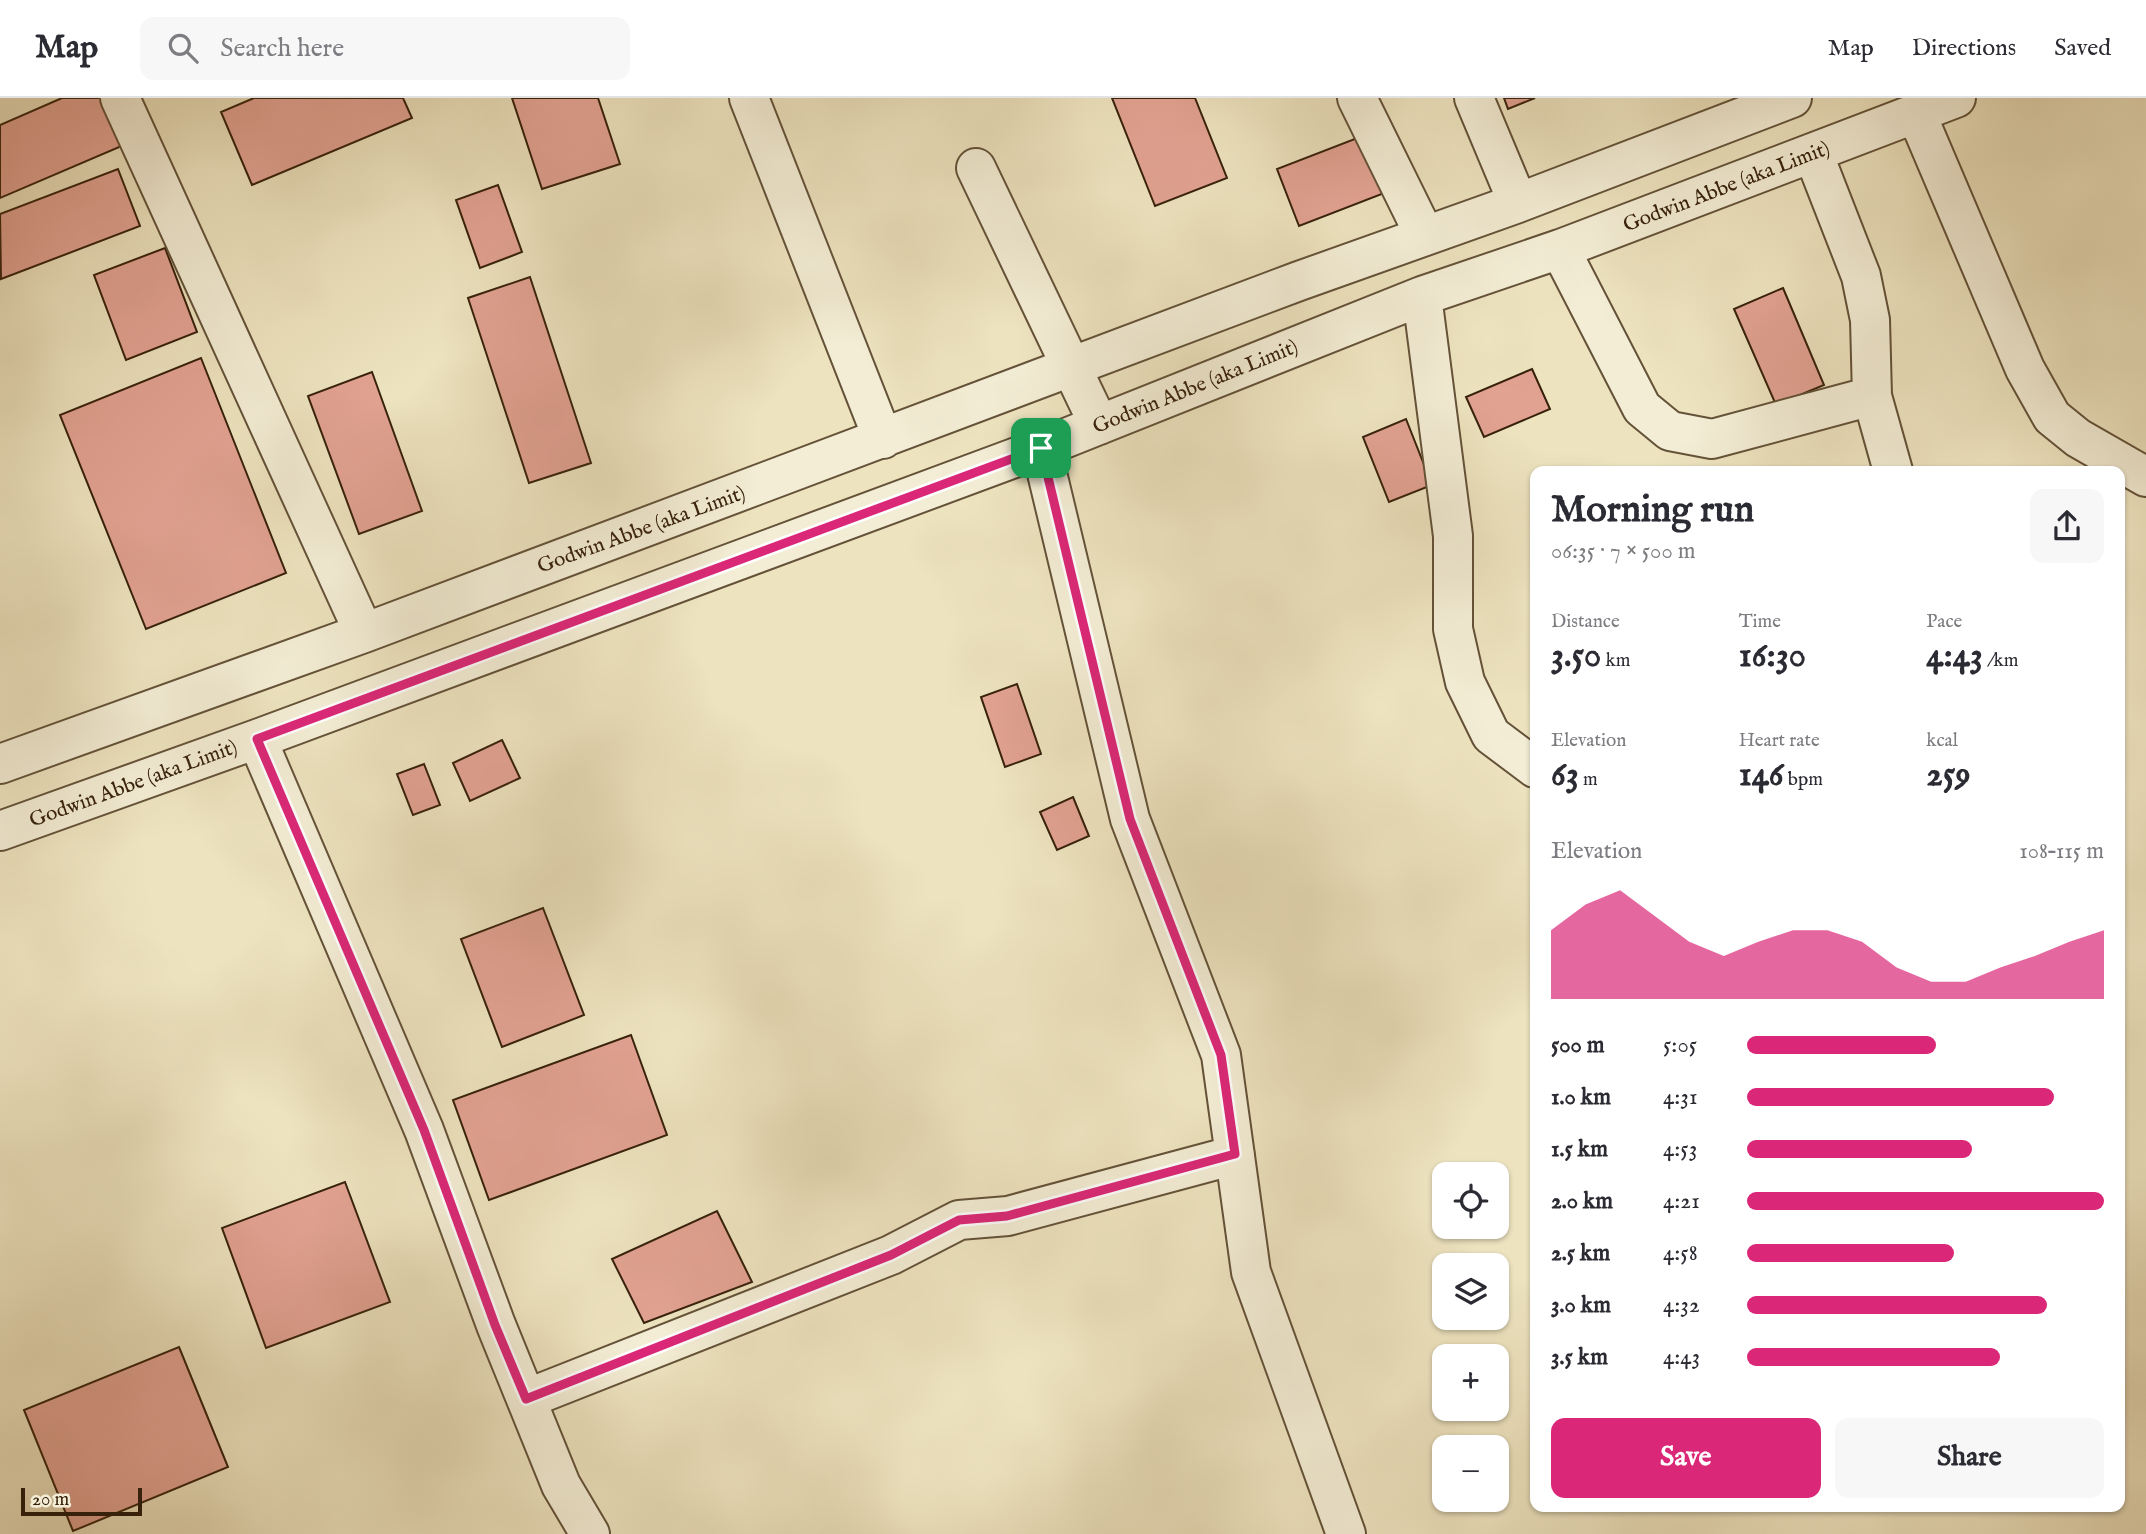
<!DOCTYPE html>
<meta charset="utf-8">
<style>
:root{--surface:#fff;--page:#f7f7f7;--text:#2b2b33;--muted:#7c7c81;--line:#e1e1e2;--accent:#db2777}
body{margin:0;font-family:"IM FELL English",serif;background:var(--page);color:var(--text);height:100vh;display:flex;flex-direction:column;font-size:26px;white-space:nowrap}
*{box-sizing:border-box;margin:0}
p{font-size:23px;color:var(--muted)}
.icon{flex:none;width:38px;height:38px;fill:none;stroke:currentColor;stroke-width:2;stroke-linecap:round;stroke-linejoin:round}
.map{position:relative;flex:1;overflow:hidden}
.panel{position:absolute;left:1530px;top:368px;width:595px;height:1046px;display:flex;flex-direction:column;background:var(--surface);border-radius:14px;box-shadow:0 2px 5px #0004}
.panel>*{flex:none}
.tools{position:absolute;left:1432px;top:1064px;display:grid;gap:14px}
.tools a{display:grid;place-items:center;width:77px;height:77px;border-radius:14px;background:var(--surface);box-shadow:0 2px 5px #0004;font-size:35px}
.scale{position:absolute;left:21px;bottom:18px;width:121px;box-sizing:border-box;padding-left:7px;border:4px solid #37210b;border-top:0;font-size:19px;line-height:24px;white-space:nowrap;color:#37210b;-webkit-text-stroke:5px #f3edd5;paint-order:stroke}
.pin{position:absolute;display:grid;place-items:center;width:60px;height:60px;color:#fff;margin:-30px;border-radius:14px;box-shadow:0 4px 10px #0006}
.round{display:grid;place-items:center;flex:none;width:74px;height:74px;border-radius:14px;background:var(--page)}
.headline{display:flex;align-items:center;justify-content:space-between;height:119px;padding:0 21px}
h1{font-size:38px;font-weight:800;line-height:52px}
.stats{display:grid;grid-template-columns:repeat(3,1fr);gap:10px;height:119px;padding:7px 21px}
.stats div{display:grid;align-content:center}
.stats b{font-size:35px;font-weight:800}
.stats small{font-size:19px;font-weight:400}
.stats p{font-size:19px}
.chart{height:196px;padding:14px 21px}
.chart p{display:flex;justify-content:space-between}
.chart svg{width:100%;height:126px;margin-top:7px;fill:var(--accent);opacity:.7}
.cta{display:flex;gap:14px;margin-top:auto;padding:14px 21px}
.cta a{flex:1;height:80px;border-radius:14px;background:var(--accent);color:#fff;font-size:28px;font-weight:800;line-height:80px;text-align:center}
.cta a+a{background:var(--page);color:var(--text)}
ul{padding:0 21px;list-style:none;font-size:23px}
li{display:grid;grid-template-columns:112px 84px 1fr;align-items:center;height:52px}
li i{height:18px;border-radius:9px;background:var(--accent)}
header{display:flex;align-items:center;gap:42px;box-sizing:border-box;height:98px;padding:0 35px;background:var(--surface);border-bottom:2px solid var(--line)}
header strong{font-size:33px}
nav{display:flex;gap:38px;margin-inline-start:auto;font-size:24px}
.search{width:490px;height:63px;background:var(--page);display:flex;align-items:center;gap:18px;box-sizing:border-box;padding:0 24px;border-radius:14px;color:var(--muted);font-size:26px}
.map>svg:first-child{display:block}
.building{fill:#e2a292;stroke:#37210b;stroke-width:2}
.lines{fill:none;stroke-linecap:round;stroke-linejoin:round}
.minor-casing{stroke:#645238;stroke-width:42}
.minor{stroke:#f3edd5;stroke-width:38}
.route-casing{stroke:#fff;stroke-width:14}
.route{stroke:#db2777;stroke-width:9}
.labels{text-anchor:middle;stroke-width:7;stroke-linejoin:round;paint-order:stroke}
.street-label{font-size:21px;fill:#37210b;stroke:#f3edd5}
</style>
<header>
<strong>Map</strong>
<div class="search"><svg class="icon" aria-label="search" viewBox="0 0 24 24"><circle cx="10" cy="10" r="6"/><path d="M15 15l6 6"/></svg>Search here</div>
<nav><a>Map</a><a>Directions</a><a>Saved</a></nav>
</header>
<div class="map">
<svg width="2146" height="1436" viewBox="0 0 2146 1436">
<rect width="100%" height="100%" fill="#ede3bf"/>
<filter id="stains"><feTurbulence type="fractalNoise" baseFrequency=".00286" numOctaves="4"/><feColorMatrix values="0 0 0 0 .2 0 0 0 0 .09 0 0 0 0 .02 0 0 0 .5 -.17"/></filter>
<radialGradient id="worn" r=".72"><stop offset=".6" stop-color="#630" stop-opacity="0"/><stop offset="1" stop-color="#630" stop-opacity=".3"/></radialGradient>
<path class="building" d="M62,0h42l20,47 -124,53v-73z
M254,0h149l9,20 -160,67 -31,-73z
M512,0h86l22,66 -78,25z
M1112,0h83l32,80 -72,28z
M1504,0h31l-27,11z
M1365,37l22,57 -88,34 -22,-57z
M118,71l22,57 -139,53 -1,-65z
M498,87l24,67 -42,16 -24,-68z
M165,150l32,84 -71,28 -32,-85z
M530,179l61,186 -62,20 -61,-185z
M1783,190l41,97 -48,20 -42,-96z
M201,260l85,215 -140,56 -86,-214z
M1532,271l18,40 -66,28 -18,-40z
M372,274l50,139 -63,23 -51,-138z
M1406,321l26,66 -43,17 -26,-65z
M1017,586l24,70 -36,13 -24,-70z
M502,642l18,38 -50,23 -17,-38z
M424,666l16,41 -27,10 -16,-41z
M1073,699l16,39 -32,14 -17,-38z
M543,810l41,107 -82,32 -41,-108z
M631,937l36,100 -178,65 -36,-100z
M345,1084l45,120 -124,46 -44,-120z
M717,1113l35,71 -108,41 -32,-64z
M179,1249l49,120 -155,64 -49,-121z"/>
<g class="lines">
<defs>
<path id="minor" d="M120,0l244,535
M749,0l134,341
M1357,0l68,138
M1474,0l44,105
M1916,15l109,256 27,48 26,21 68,39
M1813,55l48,123 9,44 2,76 21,75
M976,70l123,257
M1560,151l82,159 28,23 42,8 160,-43
M1422,198l31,240v93l12,53 26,53 44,33
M1041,350l89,371 91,236 30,217 95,262
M257,641l167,391 72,195 65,160 29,49
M0,666l364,-131 935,-352 219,-78 274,-105
M0,733l257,-92 784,-291 381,-152 138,-47 396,-151
M526,1301l365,-144 68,-35 49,-4 227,-61"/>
</defs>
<use href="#minor" class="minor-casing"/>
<use href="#minor" class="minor"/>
</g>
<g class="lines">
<defs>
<path id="route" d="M1041,350l89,371 91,236 14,99 -228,62 -48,4 -68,35 -365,144 -31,-74 -71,-195 -167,-391z"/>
</defs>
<use href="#route" class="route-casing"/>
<use href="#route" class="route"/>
</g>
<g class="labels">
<g class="street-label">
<text transform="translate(1726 88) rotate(-21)" y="7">Godwin Abbe (aka Limit)</text>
<text transform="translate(1195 288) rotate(-22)" y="7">Godwin Abbe (aka Limit)</text>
<text transform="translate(641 431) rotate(-20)" y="7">Godwin Abbe (aka Limit)</text>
<text transform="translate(133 685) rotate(-20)" y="7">Godwin Abbe (aka Limit)</text>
</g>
</g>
<rect width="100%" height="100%" filter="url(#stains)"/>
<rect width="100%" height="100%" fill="url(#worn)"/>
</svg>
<div class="tools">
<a><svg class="icon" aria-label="locate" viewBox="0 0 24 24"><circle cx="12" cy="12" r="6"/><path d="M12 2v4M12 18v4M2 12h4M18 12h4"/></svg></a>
<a><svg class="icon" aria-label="layers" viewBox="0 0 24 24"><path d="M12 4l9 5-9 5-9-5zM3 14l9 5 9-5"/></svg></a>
<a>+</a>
<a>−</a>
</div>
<div class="scale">20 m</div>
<div class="pin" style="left:1041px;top:350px;background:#1e9e55"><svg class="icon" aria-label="arrive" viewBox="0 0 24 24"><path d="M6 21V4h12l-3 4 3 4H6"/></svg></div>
<section class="panel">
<div class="headline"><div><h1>Morning run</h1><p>06:35 · 7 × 500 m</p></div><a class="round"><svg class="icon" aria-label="share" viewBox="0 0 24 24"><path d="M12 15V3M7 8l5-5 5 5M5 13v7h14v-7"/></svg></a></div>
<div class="stats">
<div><p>Distance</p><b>3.50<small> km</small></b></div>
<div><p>Time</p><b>16:30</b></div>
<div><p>Pace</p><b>4:43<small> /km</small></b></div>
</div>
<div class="stats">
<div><p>Elevation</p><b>63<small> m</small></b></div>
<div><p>Heart rate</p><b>146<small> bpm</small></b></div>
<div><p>kcal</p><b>259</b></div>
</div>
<div class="chart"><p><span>Elevation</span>108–115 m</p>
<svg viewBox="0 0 160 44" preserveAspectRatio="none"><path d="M0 44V20L10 11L20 6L30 15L40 24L50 29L60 24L70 20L80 20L90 24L100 33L110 38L120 38L130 33L140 29L150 24L160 20V44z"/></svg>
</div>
<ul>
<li><b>500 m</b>5:05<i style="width:53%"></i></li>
<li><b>1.0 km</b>4:31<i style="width:86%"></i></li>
<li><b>1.5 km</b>4:53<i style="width:63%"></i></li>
<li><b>2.0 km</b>4:21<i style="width:100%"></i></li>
<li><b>2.5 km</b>4:58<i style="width:58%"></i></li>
<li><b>3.0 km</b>4:32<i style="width:84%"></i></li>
<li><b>3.5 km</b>4:43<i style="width:71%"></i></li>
</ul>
<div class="cta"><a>Save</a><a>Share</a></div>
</section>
</div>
